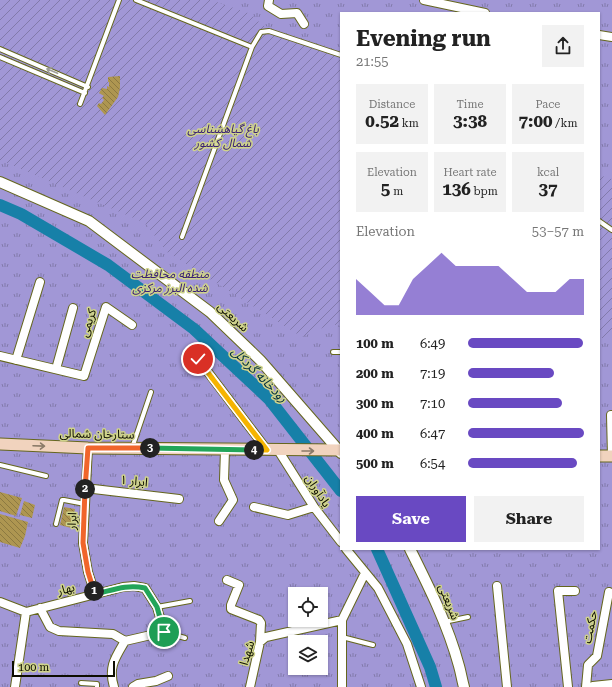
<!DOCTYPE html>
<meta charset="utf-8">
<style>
:root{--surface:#fff;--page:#f2f2f2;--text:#222;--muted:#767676;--accent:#6949c2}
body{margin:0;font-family:"Roboto Serif","Noto Sans Arabic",serif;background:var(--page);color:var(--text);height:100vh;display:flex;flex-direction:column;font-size:15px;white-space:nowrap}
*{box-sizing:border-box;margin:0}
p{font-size:13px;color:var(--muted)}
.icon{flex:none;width:22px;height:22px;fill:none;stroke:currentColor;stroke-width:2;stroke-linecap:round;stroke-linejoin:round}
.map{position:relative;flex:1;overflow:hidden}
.panel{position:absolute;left:340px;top:12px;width:260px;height:538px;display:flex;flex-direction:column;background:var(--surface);border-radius:0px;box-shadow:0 1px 3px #0004}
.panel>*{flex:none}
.tools{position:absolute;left:288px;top:587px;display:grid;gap:8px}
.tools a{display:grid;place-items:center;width:40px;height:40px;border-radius:0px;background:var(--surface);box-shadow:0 1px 3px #0004;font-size:20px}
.scale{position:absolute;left:12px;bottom:10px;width:103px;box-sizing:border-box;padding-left:4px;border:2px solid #0d0d00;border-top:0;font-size:11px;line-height:14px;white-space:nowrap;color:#0d0d00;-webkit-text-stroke:3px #cfd38b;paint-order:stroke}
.pin{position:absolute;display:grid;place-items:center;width:34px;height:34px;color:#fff;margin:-17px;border:2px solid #fff;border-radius:50%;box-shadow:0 1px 4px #0007}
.km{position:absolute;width:20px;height:20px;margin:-10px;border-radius:50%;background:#222;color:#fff;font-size:11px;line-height:20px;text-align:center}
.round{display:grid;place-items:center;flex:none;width:42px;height:42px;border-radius:0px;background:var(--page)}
.headline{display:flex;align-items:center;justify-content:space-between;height:68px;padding:0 16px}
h1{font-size:22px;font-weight:700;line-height:30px}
.metrics{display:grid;grid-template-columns:repeat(3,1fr);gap:6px;height:68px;padding:4px 16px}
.metrics div{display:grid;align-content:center;border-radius:0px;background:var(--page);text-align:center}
.metrics b{font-size:17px;font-weight:700}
.metrics small{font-size:11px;font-weight:400}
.metrics p{font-size:11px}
.chart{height:112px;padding:8px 16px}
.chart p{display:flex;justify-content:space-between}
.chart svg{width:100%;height:72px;margin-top:4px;fill:var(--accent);opacity:.7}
.cta{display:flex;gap:8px;margin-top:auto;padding:8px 16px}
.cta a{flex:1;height:46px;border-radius:0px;background:var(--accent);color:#fff;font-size:16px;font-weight:700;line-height:46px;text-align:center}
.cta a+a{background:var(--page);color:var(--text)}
ul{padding:0 16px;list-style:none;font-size:13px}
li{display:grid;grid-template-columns:64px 48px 1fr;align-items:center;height:30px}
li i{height:10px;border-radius:5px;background:var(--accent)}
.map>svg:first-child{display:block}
.park{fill:url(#park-tufts);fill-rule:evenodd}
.garden{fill:url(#garden-furrows)}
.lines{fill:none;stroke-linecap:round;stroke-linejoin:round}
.river{stroke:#1780a8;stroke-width:12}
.building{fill:url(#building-back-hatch)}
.service-casing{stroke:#65661e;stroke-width:6}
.minor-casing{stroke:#65661e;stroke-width:10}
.tertiary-casing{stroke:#65661e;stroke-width:12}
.secondary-casing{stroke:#65661e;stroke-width:13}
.service{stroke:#fff;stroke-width:4}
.minor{stroke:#fff;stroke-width:8}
.tertiary{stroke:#fff;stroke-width:10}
.secondary{stroke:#f1d3be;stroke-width:11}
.oneway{stroke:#9e9e99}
.oneway2{stroke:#8a7a68}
.split-1-casing{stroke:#fff;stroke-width:8}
.split-2-casing{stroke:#fff;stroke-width:8}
.split-3-casing{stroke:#fff;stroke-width:8}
.split-4-casing{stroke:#fff;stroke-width:8}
.split-5-casing{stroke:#fff;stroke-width:8}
.split-6-casing{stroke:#fff;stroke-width:8}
.split-1{stroke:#22a559;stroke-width:5}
.split-2{stroke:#f0652b;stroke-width:5}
.split-3{stroke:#f0652b;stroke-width:5}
.split-4{stroke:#22a559;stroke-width:5}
.split-5{stroke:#f5b400;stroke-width:5}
.split-6{stroke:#f5b400;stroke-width:5}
.labels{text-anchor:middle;stroke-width:3;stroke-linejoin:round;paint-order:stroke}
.park-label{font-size:12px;font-style:italic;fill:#392075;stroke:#cfd38b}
.street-label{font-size:12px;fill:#0d0d00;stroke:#cfd38b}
.water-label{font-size:13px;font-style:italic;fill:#022e3f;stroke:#cfd38b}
</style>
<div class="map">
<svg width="612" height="687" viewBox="0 0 612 687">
<defs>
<pattern id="park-tufts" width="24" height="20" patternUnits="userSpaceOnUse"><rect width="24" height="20" fill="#a197d6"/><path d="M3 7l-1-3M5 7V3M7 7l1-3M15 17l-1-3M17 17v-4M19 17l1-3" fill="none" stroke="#827aab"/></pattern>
<pattern id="garden-furrows" width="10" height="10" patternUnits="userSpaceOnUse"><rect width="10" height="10" fill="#a197d6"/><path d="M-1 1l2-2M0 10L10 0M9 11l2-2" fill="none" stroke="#827aab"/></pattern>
<pattern id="building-back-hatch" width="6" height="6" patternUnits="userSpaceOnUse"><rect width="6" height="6" fill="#ae9651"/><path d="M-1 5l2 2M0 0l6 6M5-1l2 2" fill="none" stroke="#8c7941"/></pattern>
</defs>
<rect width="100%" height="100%" fill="#cfd38b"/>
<path class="park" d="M0,0h612v687h-612zM341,13h258v536h-258zM295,594h26v26h-26zM295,642h26v26h-26z"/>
<path class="garden" d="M0,0h211l40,14 11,11 79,26v275l-10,-2 -29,13 -135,-85 -22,-29 -145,-63z
M599,175l13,4v159h-13z"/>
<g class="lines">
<path class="river" d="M0,205l21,9 87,51 86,64 75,70 72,92
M377,549l53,118 6,20"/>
</g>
<path class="building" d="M120,76v12l-2,9 -13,18 -8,-9 2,-3 2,1 3,-4 -2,-2 2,-2 -5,-3 3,-5 5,1v-3l2,1v-5h-1v-5z
M0,492l22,6 -6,18 -16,-5z
M24,501l11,4 -3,13 -12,-3z
M64,507l11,2 -4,19 -11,-3z
M0,514l28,8 -3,14 -5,12 -20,-6z"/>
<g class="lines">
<defs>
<path id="service" d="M136,0l116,47 -70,190
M252,47l9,-15 8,-1 72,24
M0,49l88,38
M0,57l85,36
M80,104l39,-104
M599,221l13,9
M333,352h8
M132,448l19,-56
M0,465l46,11
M56,524l6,-24h2l21,4
M157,607l33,-6
M444,622l24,-5
M164,632l21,6
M342,637l31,8
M81,683l16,1v3"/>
<path id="minor" d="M269,0l-1,6 13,8 16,-1 7,11
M424,0l61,13
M599,35l13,2
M0,356l84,20 22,-69 26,18
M198,359l69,91
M16,360l24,-78
M56,369l17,-61
M611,415l1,41
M88,448l-5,95 5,29 7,22
M278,450l36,57 27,35
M85,488l94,11
M254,507l34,8 26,-8
M219,521l14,-21 -9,-20 1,-30
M346,549l32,39 29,56 14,43
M227,580l12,5 -8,20v4l28,11 2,3 -1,19
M497,586l10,101
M0,602l26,10 97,-25 11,-1 11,2 12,19 7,25 -39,9c-10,17 -17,26 -11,46
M40,608l10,19 9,4 54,3 12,7
M15,687l11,-75
M133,687l5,-3 18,-3 12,-5
M250,687l10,-45 6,-5 76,-17 23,-47
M342,687v-67
M568,687l-10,-96h17
M586,687l2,-22 9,-9 12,-64"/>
<path id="tertiary" d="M0,182l89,39 121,91 50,48 81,93
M410,549c19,38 38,76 49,117 2,7 3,14 5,21
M593,687l19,-2"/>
<path id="secondary" d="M0,444l88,4 253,2
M599,456h13"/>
</defs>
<use href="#service" class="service-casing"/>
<use href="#minor" class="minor-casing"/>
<use href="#tertiary" class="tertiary-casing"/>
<use href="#secondary" class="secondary-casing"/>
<use href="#service" class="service"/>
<use href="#minor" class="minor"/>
<use href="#tertiary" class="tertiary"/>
<use href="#secondary" class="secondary"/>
</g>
<defs><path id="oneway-shaft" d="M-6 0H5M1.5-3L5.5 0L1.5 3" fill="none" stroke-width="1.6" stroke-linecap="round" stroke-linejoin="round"/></defs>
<use class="oneway" href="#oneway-shaft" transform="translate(52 71) rotate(-157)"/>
<g class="oneway2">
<use href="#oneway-shaft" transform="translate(39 446) rotate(2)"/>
<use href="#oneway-shaft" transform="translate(308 451)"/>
</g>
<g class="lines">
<defs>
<path id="split-1" d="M94,591l2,3c17,-4 31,-10 49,-6l12,19 7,25"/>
<path id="split-2" d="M85,489l-2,54 5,29 6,19"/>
<path id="split-3" d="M85,489l3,-41h62"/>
<path id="split-4" d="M150,448l104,2"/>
<path id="split-5" d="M212,378l55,72h-13"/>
<path id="split-6" d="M198,359l14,19"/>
</defs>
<use href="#split-1" class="split-1-casing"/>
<use href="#split-2" class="split-2-casing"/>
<use href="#split-3" class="split-3-casing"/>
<use href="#split-4" class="split-4-casing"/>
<use href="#split-5" class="split-5-casing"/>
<use href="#split-6" class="split-6-casing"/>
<use href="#split-1" class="split-1"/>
<use href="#split-2" class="split-2"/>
<use href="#split-3" class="split-3"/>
<use href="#split-4" class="split-4"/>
<use href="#split-5" class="split-5"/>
<use href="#split-6" class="split-6"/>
</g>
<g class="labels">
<g class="park-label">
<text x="223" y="133">باغ گیاهشناسی<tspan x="223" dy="14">شمال کشور</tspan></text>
<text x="170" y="278">منطقه محافظت<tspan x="170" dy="14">شده البرز مرکزی</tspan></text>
</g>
<g class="street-label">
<text transform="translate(233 317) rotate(43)" y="4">شریعتی</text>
<text transform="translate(88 323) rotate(-72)" y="4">کریمی</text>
<text transform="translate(97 434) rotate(1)" y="4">ستارخان شمالی</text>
<text transform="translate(134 481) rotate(6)" y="4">ابرار ۱</text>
<text transform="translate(318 491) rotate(57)" y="4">یادآوران</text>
<text transform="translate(72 521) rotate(-87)" y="4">ابرار</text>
<text transform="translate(66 589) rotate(-14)" y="4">بهار</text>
<text transform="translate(449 602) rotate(68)" y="4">شریعتی</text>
<text transform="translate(590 627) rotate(-79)" y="4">حکمت</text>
<text transform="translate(247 653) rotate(-73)" y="4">شهدا</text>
</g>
<g class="water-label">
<text transform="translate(260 374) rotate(45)" y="5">رودخانه گردکل</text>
</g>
</g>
</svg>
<div class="tools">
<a><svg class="icon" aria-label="locate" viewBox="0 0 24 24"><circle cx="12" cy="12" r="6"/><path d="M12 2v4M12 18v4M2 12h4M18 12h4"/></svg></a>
<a><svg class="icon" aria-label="layers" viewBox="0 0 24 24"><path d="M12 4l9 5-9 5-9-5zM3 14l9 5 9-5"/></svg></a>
</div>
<div class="scale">100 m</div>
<div class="pin" style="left:164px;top:632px;background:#1e9e55"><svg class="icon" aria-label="arrive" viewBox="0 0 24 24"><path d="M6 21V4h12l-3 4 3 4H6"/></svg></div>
<div class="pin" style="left:198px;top:359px;background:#d93025"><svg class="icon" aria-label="check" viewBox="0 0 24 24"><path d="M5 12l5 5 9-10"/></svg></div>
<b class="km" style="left:94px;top:591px">1</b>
<b class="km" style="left:85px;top:489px">2</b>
<b class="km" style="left:150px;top:448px">3</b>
<b class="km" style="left:254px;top:450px">4</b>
<section class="panel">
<div class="headline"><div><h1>Evening run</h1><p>21:55</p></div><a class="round"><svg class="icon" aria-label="share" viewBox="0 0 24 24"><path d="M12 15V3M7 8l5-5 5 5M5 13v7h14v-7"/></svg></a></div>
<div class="metrics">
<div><p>Distance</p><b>0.52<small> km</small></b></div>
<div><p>Time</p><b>3:38</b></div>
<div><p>Pace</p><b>7:00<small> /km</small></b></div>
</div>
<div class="metrics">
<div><p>Elevation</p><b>5<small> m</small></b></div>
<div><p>Heart rate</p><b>136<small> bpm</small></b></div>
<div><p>kcal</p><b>37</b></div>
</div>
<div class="chart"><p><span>Elevation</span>53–57 m</p>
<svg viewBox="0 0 160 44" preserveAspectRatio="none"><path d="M0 44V22L10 30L20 38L30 38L40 22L50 14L60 6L70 14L80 14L90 14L100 14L110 22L120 30L130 30L140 30L150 22L160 22V44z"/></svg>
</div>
<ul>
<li><b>100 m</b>6:49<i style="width:99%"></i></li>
<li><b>200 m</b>7:19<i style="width:74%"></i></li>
<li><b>300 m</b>7:10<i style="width:81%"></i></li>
<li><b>400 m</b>6:47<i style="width:100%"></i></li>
<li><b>500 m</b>6:54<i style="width:94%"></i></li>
</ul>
<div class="cta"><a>Save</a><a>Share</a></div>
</section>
</div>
